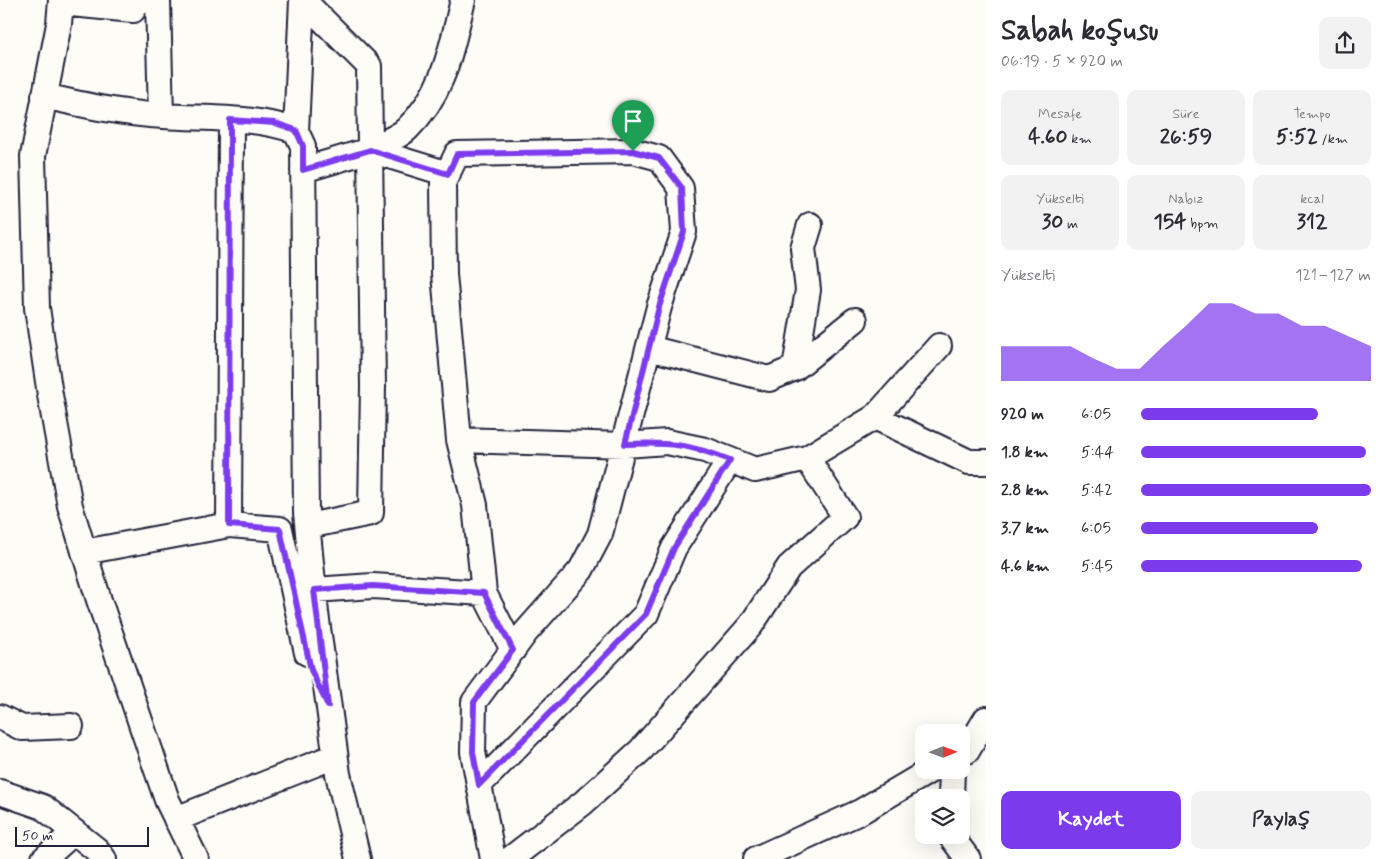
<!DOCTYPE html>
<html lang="tr">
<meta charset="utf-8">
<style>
:root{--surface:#fff;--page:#f2f2f3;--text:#2b2b33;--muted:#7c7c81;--accent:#7c3aed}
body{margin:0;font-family:Mynerve,sans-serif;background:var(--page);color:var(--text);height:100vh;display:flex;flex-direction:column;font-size:19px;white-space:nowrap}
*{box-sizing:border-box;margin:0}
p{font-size:16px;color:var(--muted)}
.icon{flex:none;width:28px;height:28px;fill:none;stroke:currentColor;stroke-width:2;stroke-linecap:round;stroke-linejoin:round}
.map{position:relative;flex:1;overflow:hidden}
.drawer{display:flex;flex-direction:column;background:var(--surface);width:400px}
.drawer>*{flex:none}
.needle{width:32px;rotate:89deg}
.tools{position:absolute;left:915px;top:724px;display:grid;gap:10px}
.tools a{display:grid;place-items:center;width:55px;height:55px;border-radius:10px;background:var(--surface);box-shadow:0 5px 20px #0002;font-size:25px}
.scale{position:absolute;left:15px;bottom:12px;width:134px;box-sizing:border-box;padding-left:5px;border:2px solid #22223b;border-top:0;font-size:14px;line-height:18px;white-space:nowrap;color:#22223b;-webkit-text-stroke:4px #fdfcf7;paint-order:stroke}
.pin{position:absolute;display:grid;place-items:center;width:42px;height:42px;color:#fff;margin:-51px -21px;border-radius:50% 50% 50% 0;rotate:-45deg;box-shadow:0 0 5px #0007}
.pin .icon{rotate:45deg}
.round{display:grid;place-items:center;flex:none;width:52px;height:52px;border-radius:10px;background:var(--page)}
.overview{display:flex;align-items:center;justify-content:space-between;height:85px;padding:0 15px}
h1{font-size:28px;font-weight:800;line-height:38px}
.stats{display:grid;grid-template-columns:repeat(3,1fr);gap:8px;height:85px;padding:5px 15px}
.stats div{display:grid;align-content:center;border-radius:10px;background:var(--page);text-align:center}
.stats b{font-size:21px;font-weight:800}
.stats small{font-size:14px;font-weight:400}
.stats p{font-size:14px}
.chart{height:140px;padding:10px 15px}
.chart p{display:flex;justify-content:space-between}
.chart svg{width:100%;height:90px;margin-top:5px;fill:var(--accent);opacity:.7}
.action{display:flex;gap:10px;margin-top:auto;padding:10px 15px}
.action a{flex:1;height:58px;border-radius:10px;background:var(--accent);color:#fff;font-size:20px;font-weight:800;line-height:58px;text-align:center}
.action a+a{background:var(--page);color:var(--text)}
ul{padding:0 15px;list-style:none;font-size:16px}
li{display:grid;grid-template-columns:80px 60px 1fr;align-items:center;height:38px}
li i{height:12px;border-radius:6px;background:var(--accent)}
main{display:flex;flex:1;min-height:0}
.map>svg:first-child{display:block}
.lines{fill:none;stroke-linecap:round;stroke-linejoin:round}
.minor-casing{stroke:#22223b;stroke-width:28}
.minor{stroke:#fdfcf7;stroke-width:24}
.route-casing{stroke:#fff;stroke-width:10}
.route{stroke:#7c3aed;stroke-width:6}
</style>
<main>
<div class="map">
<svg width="986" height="859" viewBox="0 0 986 859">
<rect width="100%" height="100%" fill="#fdfcf7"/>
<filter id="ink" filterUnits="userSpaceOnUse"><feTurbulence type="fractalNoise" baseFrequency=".02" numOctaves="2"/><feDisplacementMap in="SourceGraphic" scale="10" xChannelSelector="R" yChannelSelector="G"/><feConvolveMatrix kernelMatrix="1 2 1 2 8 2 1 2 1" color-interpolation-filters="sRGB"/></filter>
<g filter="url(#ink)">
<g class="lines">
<defs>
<path id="minor" d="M61,0l-2,24 -26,132 4,152 13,87 20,111 29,94 68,200 29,59
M158,0l3,116
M303,0l66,66 4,320 -2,127 -63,13
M61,3l72,7 6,-10
M44,96c39,9 80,18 120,20 43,3 91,0 132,15l7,15 3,367 10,100 22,161 20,85
M296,131l6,-131
M370,150c11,-7 28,-12 37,-21 38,-37 44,-80 56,-129
M303,170l67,-20 78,24
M649,348l120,31 26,-11 60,-48
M795,368l13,-78 -5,-42 7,-23
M875,417l94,45h17
M459,440l166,5 42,-3 38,8 50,20 52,-12 68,-41 64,-71
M229,525l2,-404
M84,552l145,-27 51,4 27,124
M314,590l59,-4 111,7
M0,717l22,11 49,-2
M967,751l19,-32
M479,785l167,-171 28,-66 56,-88
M0,792l43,15 54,43 7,9
M951,798l1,-28
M176,819l159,-63
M950,835l18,24
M44,859l30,-27
M493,859l-20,-107 1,-50 52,-70 55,-62 19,-36 59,-227 25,-75 -3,-44 -22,-30 -26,-7 -176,3 -14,29 1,91 15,166 16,65 9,88 29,57
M510,859l73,-56 58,-53 110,-125 38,-58 56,-50 -38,-59
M756,859l104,-47 71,-42"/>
</defs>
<use href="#minor" class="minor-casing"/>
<use href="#minor" class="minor"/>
</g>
</g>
<g class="lines" filter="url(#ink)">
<defs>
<path id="route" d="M230,120l45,3 21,7 7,16v24l67,-20 78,24 9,-20 176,-3 26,7 23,30 2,44 -25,75 -34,137c43,-2 64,0 105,16l-56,88 -28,66 -167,171 -6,-33 1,-50 39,-52 -29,-57 -111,-7 -59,4 14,116 -17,-36 -31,-141 -51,-4z"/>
</defs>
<use href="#route" class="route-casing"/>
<use href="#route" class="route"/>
</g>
</svg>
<div class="tools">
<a><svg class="needle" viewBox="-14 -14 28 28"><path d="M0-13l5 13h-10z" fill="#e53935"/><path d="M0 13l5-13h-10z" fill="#7c7c81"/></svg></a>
<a><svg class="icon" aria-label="layers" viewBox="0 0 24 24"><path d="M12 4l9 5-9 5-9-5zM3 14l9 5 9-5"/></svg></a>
</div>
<div class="scale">50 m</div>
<div class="pin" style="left:633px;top:151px;background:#1e9e55"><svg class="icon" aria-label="arrive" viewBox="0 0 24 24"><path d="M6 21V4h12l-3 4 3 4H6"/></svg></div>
</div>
<section class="drawer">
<div class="overview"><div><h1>Sabah koşusu</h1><p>06:19 · 5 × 920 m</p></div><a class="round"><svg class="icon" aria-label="share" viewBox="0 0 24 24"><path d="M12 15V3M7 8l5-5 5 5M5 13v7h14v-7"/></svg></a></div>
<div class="stats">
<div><p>Mesafe</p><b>4.60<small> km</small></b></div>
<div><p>Süre</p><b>26:59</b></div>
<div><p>Tempo</p><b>5:52<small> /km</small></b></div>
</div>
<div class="stats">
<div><p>Yükselti</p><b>30<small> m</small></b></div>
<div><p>Nabız</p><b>154<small> bpm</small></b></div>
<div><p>kcal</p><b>312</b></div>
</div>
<div class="chart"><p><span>Yükselti</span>121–127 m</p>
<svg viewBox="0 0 160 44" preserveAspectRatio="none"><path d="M0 44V27L10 27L20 27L30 27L40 33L50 38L60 38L70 27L80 17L90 6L100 6L110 11L120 11L130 17L140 17L150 22L160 27V44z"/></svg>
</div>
<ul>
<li><b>920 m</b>6:05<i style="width:77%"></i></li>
<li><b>1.8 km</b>5:44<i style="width:98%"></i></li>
<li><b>2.8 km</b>5:42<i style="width:100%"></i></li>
<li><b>3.7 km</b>6:05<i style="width:77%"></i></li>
<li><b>4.6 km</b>5:45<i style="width:96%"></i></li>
</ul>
<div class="action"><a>Kaydet</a><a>Paylaş</a></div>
</section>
</main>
